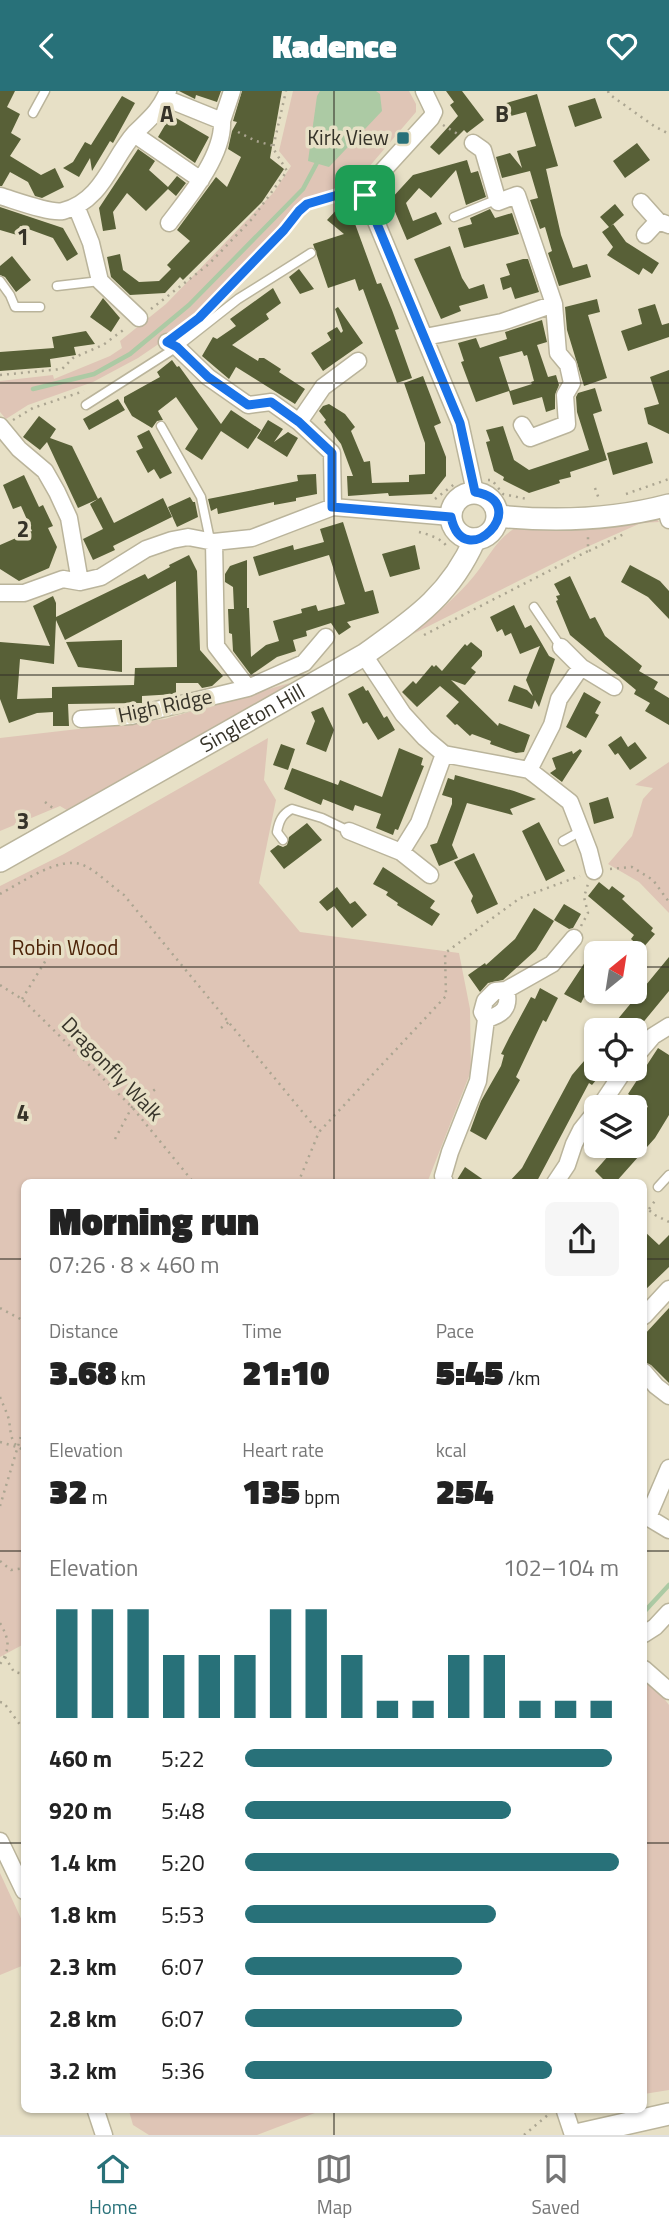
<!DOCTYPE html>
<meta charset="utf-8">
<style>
:root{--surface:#fff;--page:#f6f6f6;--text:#222;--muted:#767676;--line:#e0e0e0;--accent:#287179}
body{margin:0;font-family:"Titillium Web",sans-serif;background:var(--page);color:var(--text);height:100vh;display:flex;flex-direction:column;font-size:26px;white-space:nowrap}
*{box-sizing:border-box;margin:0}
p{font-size:23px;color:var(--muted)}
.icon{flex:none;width:38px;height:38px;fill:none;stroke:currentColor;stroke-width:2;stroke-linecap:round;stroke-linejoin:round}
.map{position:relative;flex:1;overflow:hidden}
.drawer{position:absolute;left:21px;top:1088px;width:626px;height:934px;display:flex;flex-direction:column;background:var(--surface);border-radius:10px;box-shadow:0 2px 5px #0004}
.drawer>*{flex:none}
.needle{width:46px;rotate:30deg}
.tools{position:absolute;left:584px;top:850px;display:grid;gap:14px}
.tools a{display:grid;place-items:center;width:63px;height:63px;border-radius:10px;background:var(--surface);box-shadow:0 2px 5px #0004;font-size:35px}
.pin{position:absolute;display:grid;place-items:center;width:60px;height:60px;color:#fff;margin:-30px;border-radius:14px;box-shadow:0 4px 10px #0006}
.round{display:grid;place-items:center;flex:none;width:74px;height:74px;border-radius:10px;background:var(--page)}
.headline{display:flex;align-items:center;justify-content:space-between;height:119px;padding:0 28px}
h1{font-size:38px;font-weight:800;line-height:52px}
.metrics{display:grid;grid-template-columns:repeat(3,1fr);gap:10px;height:119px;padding:7px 28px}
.metrics div{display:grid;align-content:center}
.metrics b{font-size:35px;font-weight:800}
.metrics small{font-size:19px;font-weight:400}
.metrics p{font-size:19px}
.chart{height:196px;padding:14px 28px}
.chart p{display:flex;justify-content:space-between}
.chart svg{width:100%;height:126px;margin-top:7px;stroke:var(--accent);stroke-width:6}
ul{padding:0 28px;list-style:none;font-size:23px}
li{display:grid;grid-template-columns:112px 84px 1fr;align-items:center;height:52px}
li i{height:18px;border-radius:9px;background:var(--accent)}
header{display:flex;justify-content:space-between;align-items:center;height:91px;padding:0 28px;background:var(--accent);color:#fff;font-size:32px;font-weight:800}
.dock{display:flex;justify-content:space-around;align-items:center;height:98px;border-top:2px solid var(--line);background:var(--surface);font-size:19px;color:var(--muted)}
.dock a{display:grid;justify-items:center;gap:4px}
.dock .current{color:var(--accent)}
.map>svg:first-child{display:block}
.green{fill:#dfc5b6}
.water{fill:#accaa4}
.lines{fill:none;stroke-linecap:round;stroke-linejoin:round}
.stream{stroke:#accaa4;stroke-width:4.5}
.building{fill:#586037;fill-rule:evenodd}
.lane-casing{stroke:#bab49b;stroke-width:11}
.street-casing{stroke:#bab49b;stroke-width:19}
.secondary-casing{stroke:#bab49b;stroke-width:24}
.path{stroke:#aba591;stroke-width:2.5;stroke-dasharray:2 5;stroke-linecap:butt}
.lane{stroke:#fff;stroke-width:8}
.street{stroke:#fff;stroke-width:16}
.secondary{stroke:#fff;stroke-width:21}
.route-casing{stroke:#fff;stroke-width:14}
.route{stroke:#1a73e8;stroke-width:9}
.grid{fill:none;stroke:#363329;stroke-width:2;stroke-opacity:0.55}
.poi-dot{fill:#287179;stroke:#e7e0c6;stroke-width:2.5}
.labels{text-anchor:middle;stroke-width:7;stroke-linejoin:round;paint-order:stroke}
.poi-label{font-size:21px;fill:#363329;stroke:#e7e0c6;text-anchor:end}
.street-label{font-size:21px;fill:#363329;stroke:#e7e0c6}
.park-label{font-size:21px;fill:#4c2307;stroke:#e7e0c6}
.grid-label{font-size:23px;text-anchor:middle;font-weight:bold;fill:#363329;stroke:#e7e0c6;stroke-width:7;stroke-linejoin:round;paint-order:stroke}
</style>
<header><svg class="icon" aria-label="back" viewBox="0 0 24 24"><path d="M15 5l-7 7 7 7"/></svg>Kadence<svg class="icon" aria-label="heart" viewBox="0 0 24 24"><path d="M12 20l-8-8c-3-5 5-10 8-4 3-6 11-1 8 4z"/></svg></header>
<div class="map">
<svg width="669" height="2044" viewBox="0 0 669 2044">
<rect width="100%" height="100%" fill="#e7e0c6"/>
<path class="green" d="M293,0h116l7,13v8l-66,77 -37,8 -14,8 -95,100 -44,38 -22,15 -45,24 -65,23 -22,14 -6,-7v-31l53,-6 1,4 56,-23 12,-8 -2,-7 46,-37 108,-112 17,-26 -12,-15z
M654,425l5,6 -18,1 -61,27 -167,84c21,-19 44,-37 61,-58 16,-20 21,-36 44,-50z
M290,592l-92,57 -128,72 -10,-6 -60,25v-93l165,-19z
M268,647l-4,42 12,20 -17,83 41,49 159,21 11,56 1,62 -44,112h-403v461l-24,13v-771l64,-32z
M669,671v151l-30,-31 -31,-18 24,-28 11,-37 10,-11 -18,-3z
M644,1591l16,11 9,12v385l-25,4z
M0,1782l24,52v40l-24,10z
M129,2020h191l-63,24h-108l-16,-10z"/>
<path class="water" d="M320,0h56l4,3 2,17 -53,56 -21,-6 9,-65z"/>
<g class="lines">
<path class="stream" d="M33,298l61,-15 36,-20 59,-49 114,-116 16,-30
M644,1521l25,-27"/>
</g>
<path class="building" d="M0,0h15l-8,16 13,7 -9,19 10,6 -11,17 31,19 14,-7 9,19 -22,11 -7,-2 -7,-14 -18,-10 -8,14h-2z
M179,0h42l-4,11 -21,-7 -1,4z
M242,0h40l-12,67 14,11 -22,33 -79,78 -3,-3 -15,16 -35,2 -19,-18 -4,-20 13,-3 3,16 16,12 20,-1 12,-12 -4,-4 23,-24 -13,-11 39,-53 11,10 14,-30 -13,-8 4,-18 5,-9 -4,-1z
M446,0h16l22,29 -17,13 -3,-3 -25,25 -9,-8 28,-31 -8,-11 4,-3z
M537,3l21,72 -12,3 15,66 12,33 14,-4 4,13 -32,9 -11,-33 4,-2 -7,-24 -5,2 -10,-29 8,-2 -8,-27 -28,7 -6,-21 14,-4 12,15 -5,-17 19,-5 -10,-34 -19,5 -4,-13z
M122,5l13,7 -22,40 -3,-2 -18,30 -2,-13 -11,19 -16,-9 10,-6 12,-20 6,3z
M595,7l7,20 -27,9 -7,-21z
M171,24l38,22 -14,26 -37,-26z
M637,52l13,17 -25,18 -12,-17z
M138,58l17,12 -6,9 19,17 9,-11 9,7 -10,13 -8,-7 -22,22 -19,-18 -14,19 3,17 -13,2 -4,-23z
M467,69l4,13 7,-2 8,26 -20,8 -10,-35 -25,28 -12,-10 -13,15 7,18 23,-9 6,12 -35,16 -17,-40 23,-25z
M615,113l9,11 -13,11 2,-2 13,18 33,21 -7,11 -9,-6 -4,7 -32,-20 6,-8 -11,-15 7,-5 -9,-10z
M341,114l18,11 -5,5 23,63 4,-1 11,27 7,19 -4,1 17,48 -15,5 -34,-94 -4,2 -4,-12 -27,9 -15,-44 31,-10 -17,-14z
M0,116l63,21 15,26 -11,7 -14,-23 -33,-12 -3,9 -17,-5z
M490,118l5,9 17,-5 7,21 -55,14 -6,-20 14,-4 -2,-6z
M450,155l12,32 7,11 15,-5 4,14 -29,8 2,5 -20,8 -27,-60z
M12,165l19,24 -15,12 -11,-15 -5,-2v-9z
M523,168h5l11,33 -24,7 -4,-12 -8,3 -3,-12 10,-3 -4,-11z
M299,178l15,20 -14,5 -11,-17z
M273,197l8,15 -15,11 3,5 -37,26 26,16 1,-3h5l17,11 -2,3 26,17 -10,15 -59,-37 -7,12 -27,-23 11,-19 4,2 19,-13 -6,-7z
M103,207l17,20 -9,14 -21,-15z
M597,208l3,13 -12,3 19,63 -23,8 -17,-56 -2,-23z
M655,213l7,21 7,-2v14l-41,14 -7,-20 21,-7 -4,-15z
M338,216l25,36 -40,28 -12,-18 20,-13 -4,-7 10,-6 4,6 2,-2 -8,-22z
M542,229l5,22 -10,3 11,32 8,-2 3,10 -4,10v14l-9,3 -4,-15 -29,8 -4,-14 -33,11 -15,-40 3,-1 -6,-18 18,-5 4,10 27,-9 -2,-7zM522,260l2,5 3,-1 7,26 -3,1 1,2 -22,7 -11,-34z
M86,240l9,13 -21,3 2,8 -26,4 1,8 -51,4v-19l54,-4 -2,-11z
M172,269l5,7 2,-1 42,58 10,-14 30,20 -13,19 -27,-18 -19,29 -17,-11 13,-20 -22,-32 -18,14 5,9 -6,1 -5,7 -20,-12 -8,-14v-5l36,-20 -3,-5z
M669,279v64l-21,-10 -4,-16 15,-4 -9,-27z
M423,285l18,47 -7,3 12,31v19l-14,18 -43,2 -1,-3 -40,3 -1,-20h6l-12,-32 -17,-22 2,-2 -7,-9 4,-5 6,-2 16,10 10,13 -4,4 13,31 6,-1 2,22 37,-1v-7l16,-1v-31l-21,-60z
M595,297l7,23 -9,3 14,46 -37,12 1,5 -12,3 1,3 -31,10 -26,-13 1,-3 -10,-6 -8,-29 4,-1 -4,-11 17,-4 11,34 15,10 60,-20 -12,-38 -1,-15 2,-4z
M118,308l7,11 -36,20 -6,-11z
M39,325l17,13 -6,9 22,8 26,53 -20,9 -31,-66 -7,8 -17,-13z
M268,329l15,9 -9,13 14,-10 10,6 -11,19 -30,-19z
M149,339l23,43 -12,6 -6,-10 -6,4 -12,-22 7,-3 -6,-12z
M647,351l6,21 -40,12 -6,-22z
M316,383l1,20 -21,4v3l-22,4v-3l-56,12 -1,-6 -6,3 -3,-12 90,-18 -1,-6z
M24,384l15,32 4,-2 10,21 -5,2 9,19 -8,21 -30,13 -19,-12v-24l32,-14 -11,-25 -8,3 -10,-24z
M101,406l13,26 49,-25 9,19 -59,29 2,4 -22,10 -10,-21 20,-10 -13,-25z
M190,406l3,5h2l3,15 -21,10 -9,-20z
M343,431l22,70 8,-2 6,23 -32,9 4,5 -12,8 -8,-12 -25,8 1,5 -14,4 3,11 -19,6 -26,18 -18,-24 -1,-17 -3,-1 -1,-24h6l-1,-22 -8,-5v-8l5,-8 17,-6v48h2l2,49 15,-12 13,-4 -6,-20 29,-8 -1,-4 15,-4 2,6 27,-7 -16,-49 -70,21 -6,-19 40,-12 1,5 30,-8 -4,-13z
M415,454l5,24 -30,8 -8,-23z
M189,464l8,16 3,79 23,26 -11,10 -10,2 -4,-5h-22v11l-34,2v7h-2l-72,1 1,22h-16v-14l-16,1 -28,10 -9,-24v-57l50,4 -17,-40 20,-10 3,7v14l89,-43 3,5 22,-12 -1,-2zM176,490l1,86 -42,1 -1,17 -82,2v11l-35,1 3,-40 34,5 2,-44 9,20z
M630,474l30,16 9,10v28l-21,-22 -27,-15z
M570,485l20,43 5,-2 10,19 37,30 -3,5 19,11 -4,7 15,9v27l-24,-14 5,-8 -16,-9 2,-4 -66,-55 -14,-34 2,-1 -2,-4 4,-1 -6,-11z
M514,514l11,23 6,-3 18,31 6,3 -16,48 -4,-7 -3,9 -24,-8 6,-16 13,5 6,6 -7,-16 14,-34 -20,8 -9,-21 -6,3 -3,-7 -5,3 -7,-15z
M122,549v32l-44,-5 -12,-25z
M471,551l11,9v5l-11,12 5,4 -11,13 -14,-5 47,46 1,-3 31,12 -6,17 -8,1 -26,-9 1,-3 -19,-7 -2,2 -13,-12 -2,1 -9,-9 13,-14 -19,-16 -23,21 -15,-15 11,-11 3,3 16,-19 2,2 2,-2 6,6 23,-27 2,2z
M363,595l3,5 2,-1 16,28 3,-2 8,14 -17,10 -11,-18 -4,2 -15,-30z
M584,601l17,10 -6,11 4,2 -13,23 -20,-11z
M323,616l11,23 -8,22 -20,-8 9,-23 -4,-9z
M621,645l7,11 7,-5 12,16 -17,12 -12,-17 -3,2 -7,-10z
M281,653l14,5 -7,21 -15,-5z
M399,657l24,10 -2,7 3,1 -26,64 -3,-1 -2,6 -17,-7 5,-14 -26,-9 -2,6 -30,-12 -2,6 -37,-16 8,-21 46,17 2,-5 42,17z
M580,658l2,2 -20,31 -12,-9 6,-4 -4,-11 20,-7 1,3z
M455,684l59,16 22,8 -26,10 3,6 -46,-12 -15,42 6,13 -19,8 -9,-21 7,-2 15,-39v-6l-10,-3 6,-17 6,2z
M608,706l6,21 -20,6 -5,-21z
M539,731l26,49 -19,10 -24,-50z
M307,732l15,17 -38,29 -14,-18 8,-6 5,2 4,-2 2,-8z
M474,762l24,51 -21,10 -6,-13 2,-5 -19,-34z
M383,776l52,34 -5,7 10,6 -8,12 -35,-21 1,-2 -12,-8 2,-3 -15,-8z
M599,791l10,8 3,-4 13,10 -3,3 31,29 -2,3 4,3 -13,15 -11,-10 3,-4 -46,-39z
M337,796l13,17 5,-3 12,14 -15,13 -18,-22 -7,5 -8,-9z
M564,813l17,10 -8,14 -4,1 -15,-9z
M534,817l20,13 -18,29 -33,30 -15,3 -8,9 -12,-17 17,-12 1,2 29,-26z
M597,853v40l-10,15 -3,-2 -3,6 -17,-9z
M669,866v34l-33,40h-28z
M540,897l18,10 -12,24 -3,-2 -27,57 4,3 -34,60 -16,-9 11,-30 20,-35 3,-11 -3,-1 8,-16 22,-41 4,2z
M597,955v23h8l-13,16 -3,-2 -53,100h-28l14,-15 50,-93z
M658,957l11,7v60l-14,23 -40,45h-8l-12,-12 22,-25h18v-14l13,-26 -20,-12z
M465,1076l23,16h-33z
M644,1140l15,14 10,-10v32l-25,24z
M669,1217v75l-18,-18 -7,-3v-27z"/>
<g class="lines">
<defs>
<path id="lane" d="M33,22l12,-22
M454,126l44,-18
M0,190l10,14 5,12h25
M57,195l43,-5
M86,314l91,-58 61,-48 73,-46
M161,335l40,71 9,43
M534,516l27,40
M283,749l-6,-8c2,-11 5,-18 15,-23l30,9 27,13
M563,750l18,-10
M658,1096l11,-12"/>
<path id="street" d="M424,0l10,21 -3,6 -64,70 -2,7 95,228 15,69
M165,7l57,23c2,34 -33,76 -53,102
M222,30l10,-30
M134,43l67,46
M473,52l10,7 15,52 19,-7 37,109 4,49 10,12 4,18 -7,12 2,29 -37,14 -8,-13
M0,105c14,4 51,18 63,15 40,-10 49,-53 72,-78 15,-15 24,-21 33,-42
M641,111l17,19 11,4
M76,115l15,37 9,38 39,37
M645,144l13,-14
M425,246l77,-15 52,-18
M167,251l10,5 31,30 40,28 23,-3 28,20 33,31 1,54
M299,331l24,-35 35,-26
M0,335l19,23 26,22 12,21 12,26 11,64
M665,415l4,14
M214,451l2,104 32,42
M0,502h24l39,-14 17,3 21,-5 45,-28 26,-9 16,-3 26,5 38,-4 81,-31 118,10
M561,556l20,20 33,20
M364,564l39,59 22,24 19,16 85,16 41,32 19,49 5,20
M81,628l50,-3 117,-28 56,-25 22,-26
M529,679l23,-45 7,-26 22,-32
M349,740l52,21 29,23
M401,761l18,-29 25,-69
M486,928c16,-4 25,-11 20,-29
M635,966l18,-21 16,-10
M599,1017l26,-39
M445,1092l-2,-7 7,-24 28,-71 8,-62 -4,-7 3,-11 10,-10 11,-1 46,-26 22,-26
M555,1092l12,-18 7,-21 7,-14 16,-20
M644,1225l25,-27
M644,1281l12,14 13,10
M644,1424l25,15
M648,1426l21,-49
M644,1543l11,-7 14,-15
M644,1578l25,22
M0,1750l24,50
M96,2020l8,24
M565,2020l8,24"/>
<g id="secondary">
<circle cx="474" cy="425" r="23"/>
<path d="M498,425c58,6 115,4 171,-11"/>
<path id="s1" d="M0,770l364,-206c49,-35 86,-59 111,-116"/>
<path d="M576,2044l93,-21"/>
</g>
</defs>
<use href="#lane" class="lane-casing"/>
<use href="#street" class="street-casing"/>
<use href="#secondary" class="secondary-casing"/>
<path class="path" d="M608,0l1,3 45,32 15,8
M443,34l18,11
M238,41l18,9 18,5
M218,207l89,-94 34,-10h10
M151,218l58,-45 43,-45 35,-48 -14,-23 13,-57
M0,284l62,-6 11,-11 30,-13 23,-17
M13,329l20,-12 51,-17
M488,389h4l11,14 24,5
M595,397l4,11
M626,403l43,-15
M435,408l22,-17
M419,441c11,3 25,7 29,17
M589,460l35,-17
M424,544l164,-84v-16
M45,711l9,7
M610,778l22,-2 21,13 16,22
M0,803c21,-11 60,-39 83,-29 14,6 28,21 41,30l195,237
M581,835l7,-13 -4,-16 4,-13
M0,894l22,14 110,108 62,76
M22,908l24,-39
M221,937l8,-6
M115,1048l17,-32 25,-19
M298,1092l21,-51 127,-136 -1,-43 75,-55 60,-22
M644,1115l11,9 14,7
M649,1118l8,-11
M0,1217l24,13
M0,1306c3,8 7,15 9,23 2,13 1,25 15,30
M0,1351l17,5
M0,1415l24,-80
M0,1470l11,9 13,-2
M0,1532c9,16 11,25 0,41
M5,1566l9,15 10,2
M24,1592v13
M0,1611l4,1 20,27
M524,2044l25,-21"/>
<use href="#lane" class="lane"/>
<use href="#street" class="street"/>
<use href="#secondary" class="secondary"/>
</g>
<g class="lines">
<defs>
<path id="route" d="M341,103l24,1 95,228 15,69c60,10 -11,85 -24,25l-119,-10v-54l-33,-31 -28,-20 -23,3 -40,-28 -31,-30 -10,-5 32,-24 85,-88 15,-19 8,-7z"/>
</defs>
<use href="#route" class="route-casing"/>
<use href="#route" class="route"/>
</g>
<path class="grid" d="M334,0v1092M0,292h669M0,584h669M0,876h597M635,876h34M0,1168h24M644,1168h25M0,1460h24M644,1460h25M0,1752h24M644,1752h25M334,2020v24"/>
<rect class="poi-dot" x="396" y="40" width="14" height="14" rx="3.5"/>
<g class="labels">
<g class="poi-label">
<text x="389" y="54">Kirk View</text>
</g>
<g class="street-label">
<text transform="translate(165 615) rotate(-12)" y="7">High Ridge</text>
<text dy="7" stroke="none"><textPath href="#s1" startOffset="290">Singleton Hill</textPath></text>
<text transform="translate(112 978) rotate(46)" y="7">Dragonfly Walk</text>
</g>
<g class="park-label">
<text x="65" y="864">Robin Wood</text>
</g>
</g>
<g class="grid-label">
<text x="167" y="31">A</text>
<text x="502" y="31">B</text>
<text x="23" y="154">1</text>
<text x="23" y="446">2</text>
<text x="23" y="738">3</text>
<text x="23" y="1030">4</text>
</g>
</svg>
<div class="tools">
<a><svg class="needle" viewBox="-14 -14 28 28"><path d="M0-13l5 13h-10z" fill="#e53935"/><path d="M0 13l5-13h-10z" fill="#767676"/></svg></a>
<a><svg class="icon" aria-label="locate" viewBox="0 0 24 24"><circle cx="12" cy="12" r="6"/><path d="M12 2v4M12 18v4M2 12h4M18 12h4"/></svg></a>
<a><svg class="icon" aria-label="layers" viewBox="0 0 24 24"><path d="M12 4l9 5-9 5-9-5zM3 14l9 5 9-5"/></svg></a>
</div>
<div class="pin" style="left:365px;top:104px;background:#1e9e55"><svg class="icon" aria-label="arrive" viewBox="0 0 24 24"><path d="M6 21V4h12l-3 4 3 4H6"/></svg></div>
<section class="drawer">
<div class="headline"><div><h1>Morning run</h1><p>07:26 · 8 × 460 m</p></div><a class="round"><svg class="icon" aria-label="share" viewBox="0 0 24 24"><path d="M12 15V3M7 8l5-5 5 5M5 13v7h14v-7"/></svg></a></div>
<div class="metrics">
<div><p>Distance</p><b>3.68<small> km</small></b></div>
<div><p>Time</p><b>21:10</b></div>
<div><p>Pace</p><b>5:45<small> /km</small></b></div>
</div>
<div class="metrics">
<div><p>Elevation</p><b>32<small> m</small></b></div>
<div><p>Heart rate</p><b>135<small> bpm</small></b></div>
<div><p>kcal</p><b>254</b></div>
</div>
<div class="chart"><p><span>Elevation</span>102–104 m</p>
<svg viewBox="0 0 160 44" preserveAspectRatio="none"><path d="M5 44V6M15 44V6M25 44V6M35 44V22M45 44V22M55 44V22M65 44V6M75 44V6M85 44V22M95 44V38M105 44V38M115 44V22M125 44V22M135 44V38M145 44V38M155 44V38"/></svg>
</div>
<ul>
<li><b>460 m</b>5:22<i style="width:98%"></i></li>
<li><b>920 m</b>5:48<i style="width:71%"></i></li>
<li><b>1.4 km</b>5:20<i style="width:100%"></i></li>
<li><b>1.8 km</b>5:53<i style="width:67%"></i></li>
<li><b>2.3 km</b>6:07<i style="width:58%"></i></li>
<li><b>2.8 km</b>6:07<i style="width:58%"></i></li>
<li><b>3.2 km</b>5:36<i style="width:82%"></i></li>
</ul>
</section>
</div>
<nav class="dock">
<a class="current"><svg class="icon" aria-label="home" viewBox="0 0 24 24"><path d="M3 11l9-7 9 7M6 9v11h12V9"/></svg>Home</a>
<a><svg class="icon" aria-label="map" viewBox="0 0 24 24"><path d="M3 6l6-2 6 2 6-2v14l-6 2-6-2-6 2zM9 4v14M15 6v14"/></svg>Map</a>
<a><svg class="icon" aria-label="saved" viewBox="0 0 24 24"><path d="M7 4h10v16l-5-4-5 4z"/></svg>Saved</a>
</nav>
